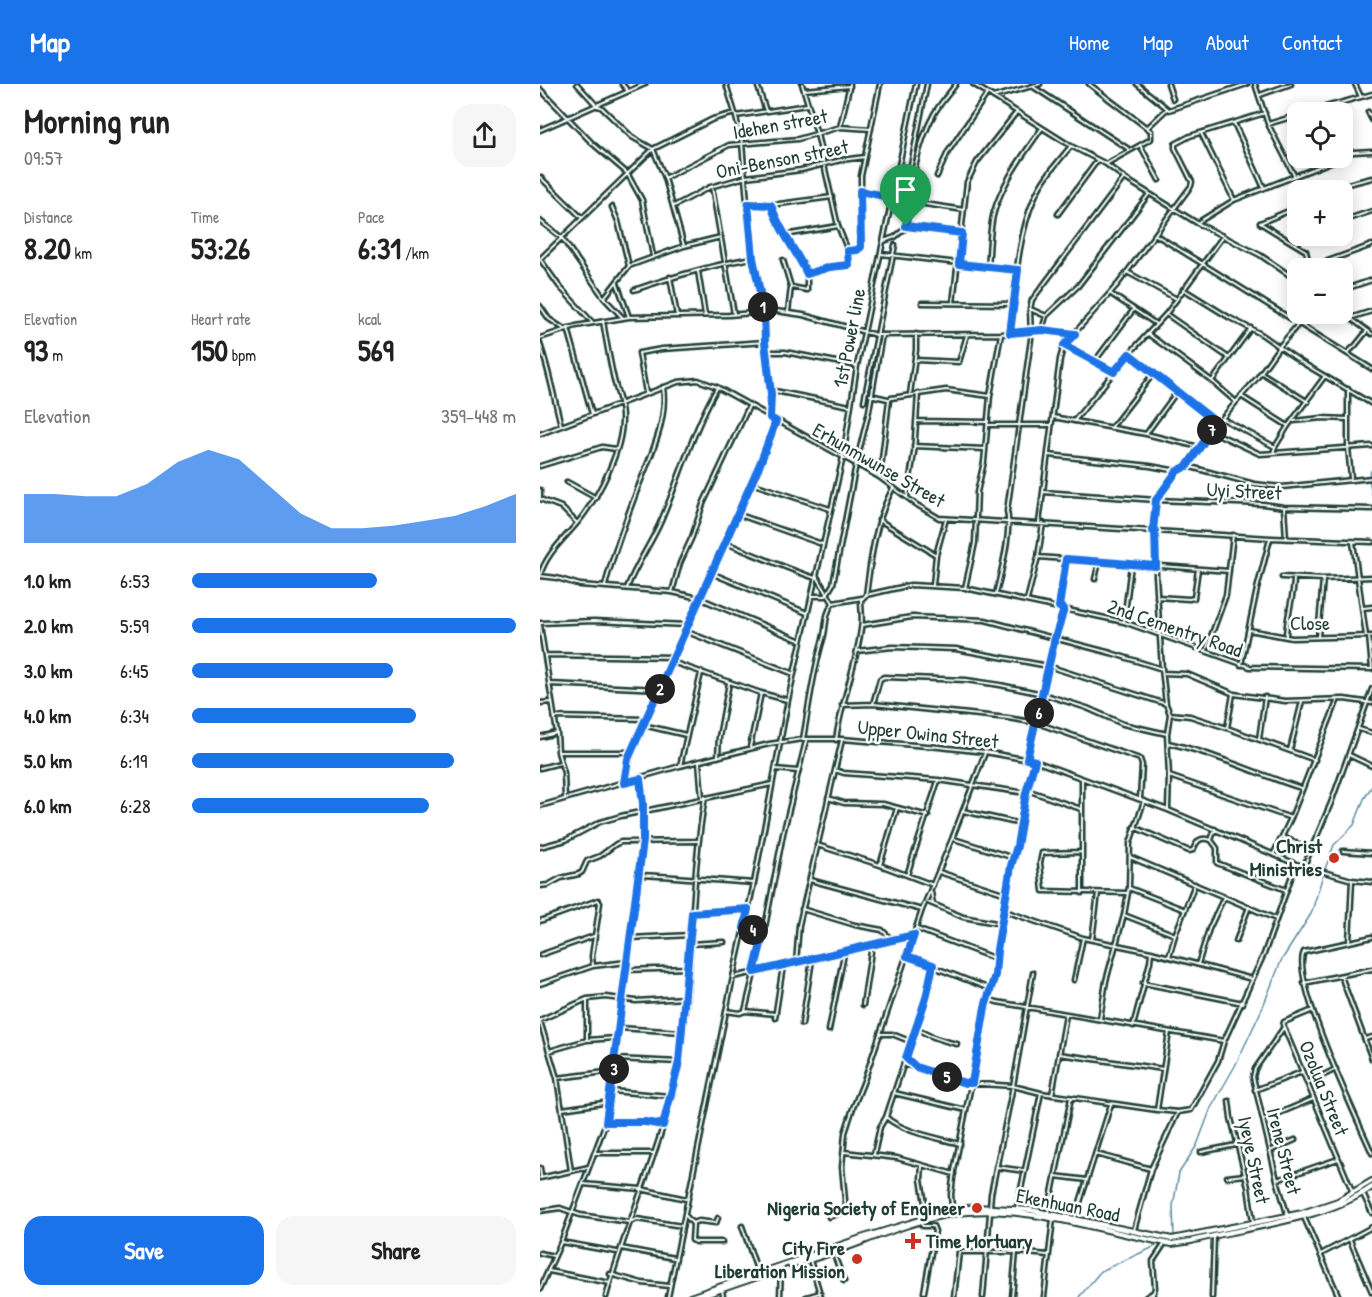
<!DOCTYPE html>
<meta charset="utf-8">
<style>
:root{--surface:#fff;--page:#f6f6f6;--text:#222;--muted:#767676;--accent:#1a73e8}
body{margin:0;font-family:"Patrick Hand",sans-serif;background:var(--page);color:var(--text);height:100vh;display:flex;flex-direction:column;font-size:22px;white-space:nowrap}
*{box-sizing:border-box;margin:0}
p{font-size:20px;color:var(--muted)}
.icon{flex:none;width:33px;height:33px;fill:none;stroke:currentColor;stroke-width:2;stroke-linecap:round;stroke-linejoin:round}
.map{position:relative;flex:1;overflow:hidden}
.sheet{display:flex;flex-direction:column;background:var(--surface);width:540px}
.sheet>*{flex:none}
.fabs{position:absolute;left:747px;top:18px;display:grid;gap:12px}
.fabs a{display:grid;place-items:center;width:66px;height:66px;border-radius:12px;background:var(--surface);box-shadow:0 3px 15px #0003;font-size:30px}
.pin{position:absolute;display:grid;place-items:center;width:51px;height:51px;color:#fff;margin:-62px -26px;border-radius:50% 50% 50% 0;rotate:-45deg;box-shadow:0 0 6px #0007}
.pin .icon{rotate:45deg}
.km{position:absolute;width:30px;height:30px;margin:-15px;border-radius:50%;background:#222;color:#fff;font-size:16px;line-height:30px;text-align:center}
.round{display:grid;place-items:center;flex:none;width:63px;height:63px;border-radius:18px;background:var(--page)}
.overview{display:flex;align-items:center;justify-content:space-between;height:102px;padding:0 24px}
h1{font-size:33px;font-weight:700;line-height:45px}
.stats{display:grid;grid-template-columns:repeat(3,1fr);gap:9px;height:102px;padding:6px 24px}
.stats div{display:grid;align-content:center}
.stats b{font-size:30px;font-weight:700}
.stats small{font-size:16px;font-weight:400}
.stats p{font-size:16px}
.chart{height:168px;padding:12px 24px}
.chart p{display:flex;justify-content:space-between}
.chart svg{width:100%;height:108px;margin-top:6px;fill:var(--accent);opacity:.7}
.primary-button{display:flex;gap:12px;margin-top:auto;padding:12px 24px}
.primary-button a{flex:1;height:69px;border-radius:18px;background:var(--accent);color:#fff;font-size:24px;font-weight:700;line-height:69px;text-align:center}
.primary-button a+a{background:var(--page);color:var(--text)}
ul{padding:0 24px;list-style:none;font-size:20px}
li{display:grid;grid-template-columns:96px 72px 1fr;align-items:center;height:45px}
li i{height:15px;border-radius:8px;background:var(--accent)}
header{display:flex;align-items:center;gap:36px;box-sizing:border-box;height:84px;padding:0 30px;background:var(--accent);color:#fff}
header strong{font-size:28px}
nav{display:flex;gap:33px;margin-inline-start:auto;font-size:21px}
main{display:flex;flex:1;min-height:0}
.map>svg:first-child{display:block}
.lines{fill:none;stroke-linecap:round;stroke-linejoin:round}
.stream{stroke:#5f8da0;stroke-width:1.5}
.street-casing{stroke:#1f3d34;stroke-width:7}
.secondary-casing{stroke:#1f3d34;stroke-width:8}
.street{stroke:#fff;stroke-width:2}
.secondary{stroke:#fff;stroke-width:4}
.route-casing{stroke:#fff;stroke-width:12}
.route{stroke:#1a73e8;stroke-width:8}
.poi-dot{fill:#c8321e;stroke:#fff;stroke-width:2}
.labels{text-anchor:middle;stroke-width:5;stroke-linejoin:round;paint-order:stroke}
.street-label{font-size:20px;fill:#1f3d34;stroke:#fff}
.poi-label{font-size:20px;font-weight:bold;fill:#1f3d34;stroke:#fff;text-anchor:end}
</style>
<header>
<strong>Map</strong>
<nav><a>Home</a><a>Map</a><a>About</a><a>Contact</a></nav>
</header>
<main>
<section class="sheet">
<div class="overview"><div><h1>Morning run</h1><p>09:57</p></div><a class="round"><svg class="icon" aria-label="share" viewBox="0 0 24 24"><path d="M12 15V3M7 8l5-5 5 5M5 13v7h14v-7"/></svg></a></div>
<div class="stats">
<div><p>Distance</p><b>8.20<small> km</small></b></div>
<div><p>Time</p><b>53:26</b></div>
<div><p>Pace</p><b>6:31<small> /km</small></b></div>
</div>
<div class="stats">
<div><p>Elevation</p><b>93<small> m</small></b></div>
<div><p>Heart rate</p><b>150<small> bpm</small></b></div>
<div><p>kcal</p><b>569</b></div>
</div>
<div class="chart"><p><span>Elevation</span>359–448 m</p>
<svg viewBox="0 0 160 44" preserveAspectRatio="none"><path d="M0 44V24L10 24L20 25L30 25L40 20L50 11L60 6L70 10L80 21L90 32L100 38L110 38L120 37L130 35L140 33L150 29L160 24V44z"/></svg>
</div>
<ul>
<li><b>1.0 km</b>6:53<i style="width:57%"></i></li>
<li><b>2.0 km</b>5:59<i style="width:100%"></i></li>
<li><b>3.0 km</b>6:45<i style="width:62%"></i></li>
<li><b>4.0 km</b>6:34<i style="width:69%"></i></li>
<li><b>5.0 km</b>6:19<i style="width:81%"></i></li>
<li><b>6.0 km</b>6:28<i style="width:73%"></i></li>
</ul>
<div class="primary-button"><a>Save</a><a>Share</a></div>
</section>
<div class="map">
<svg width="832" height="1213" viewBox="0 0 832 1213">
<rect width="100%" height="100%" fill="#fff"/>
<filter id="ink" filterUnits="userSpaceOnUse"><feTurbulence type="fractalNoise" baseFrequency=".0167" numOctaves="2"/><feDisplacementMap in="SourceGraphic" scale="12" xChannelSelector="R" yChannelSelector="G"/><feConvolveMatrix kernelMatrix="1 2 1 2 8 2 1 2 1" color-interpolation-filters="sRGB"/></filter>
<g filter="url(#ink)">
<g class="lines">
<path class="stream" d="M829,391l3,-6
M829,395l3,15
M785,785l9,-24 20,-20 10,-26 8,-13
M634,1152l-1,-30 6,-33 18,-28 14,-37 24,-42 27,-57 19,-48 30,-47 12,-39
M539,1213l22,-26 55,-25"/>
<defs>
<path id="street" d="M37,0l20,22 4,1 31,30 21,12 12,29 19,68
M82,0l6,7
M186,0l9,29 7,30 8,94 14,75 1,30 5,48v28
M217,0l9,27
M433,0l98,62 35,18 18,14 73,45 63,32 38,26
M549,0l62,47v8l-45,25
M597,0l32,26 78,-26
M628,0l5,15
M715,0l13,40 30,-9
M815,0l6,13
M492,2l98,64
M0,5l52,54 35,30 15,27 11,56
M264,6l46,-4
M720,11l31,-11
M453,13l47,-13
M767,28l65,-18
M828,28l4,8
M196,32l71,-11
M694,39l30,65
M728,40l26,51
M300,43l10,-43
M607,44l20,-19
M0,46l105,-46
M661,49l33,67
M600,61l19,35
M802,73l11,-5 19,-1
M397,92l11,-24 39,-58
M0,93l41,40
M125,94l64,-33 69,-6 42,-12 31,2
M172,103l22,127
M794,106l14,-6 24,-6
M320,107l32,8 72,11
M364,116l23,-116
M208,120h31l53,-7
M231,121c8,25 25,45 36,69l23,-7 19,-2 -1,-14 -10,-25 -21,-92 -15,-50
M134,122l36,-19 36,-10 55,-7 40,-10 24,-3
M72,123l6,14 11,45
M518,130l39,-53
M0,137l22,17 42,60 19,20
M802,137l30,-10
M657,139l37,-23 107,-42
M720,139l46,28 2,9 6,6 58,-21
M720,139l38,-16
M366,142c5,-37 9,-78 28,-112 6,-11 15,-20 22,-30
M245,151l53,-9
M616,151l216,134
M344,157l11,-4 13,-11 53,7
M755,160l11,-8
M308,167l9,-1 4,-3v-71l19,-92
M341,170l137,16
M0,175l113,-110 60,-30 22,-6
M0,175l19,27 34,37
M243,176l8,27 -3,25
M448,183c2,-18 1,-38 6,-55 9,-31 30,-58 48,-84
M158,187l7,44
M587,188l48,26
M130,193l7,39
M77,199l12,34
M251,203l16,3v-16
M643,205l47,29 31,16 40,28 71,42
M94,206c38,-13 78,-25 118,-32
M802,206l30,-10
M571,210l45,30
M64,214l25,-32 55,-20 37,-9
M382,219l90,1
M413,219l14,-121 10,-20 39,-49
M0,222l9,13 15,10
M490,225l16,7
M802,228l30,22
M626,230l63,44
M810,234l22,-7
M28,244l24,86
M502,246l4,-14 32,-30 71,-92
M470,248c5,-42 7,-94 24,-133 8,-20 24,-37 37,-53
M608,250l64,47 24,21
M0,254l36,-12 53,-9 100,-2 47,-4 27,4 73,20 125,-1 41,-4 33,4
M0,260c9,26 14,54 21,81
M524,261l50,27
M226,268h19l72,14
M807,269l8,-7 12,-15
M589,270l88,69
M375,276l44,2 8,-27
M555,277l39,-52
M722,289l46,29
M672,297l39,-53
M808,305v58l3,31
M230,306l80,16
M106,309l-7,-40 23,-4 103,-7
M370,310l6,-44v-16
M330,311l18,4
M701,312l47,30
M324,317l31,-156
M513,333l93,17 53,13
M683,335l52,28
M376,337l72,1
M534,337l55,-67 37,-40 57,-78
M754,337l28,-3 25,1
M448,341h63
M571,344l42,-54
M671,347l49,23 112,-8
M0,350l138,-52 20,-2 19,7 162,90 38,28 22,13 332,20 101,4
M606,350l30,-41
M374,362l71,3
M733,369l2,-6 13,-21 37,-50
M509,371l101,11 27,5
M316,380l13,-53 13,-76
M0,382l62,-19 14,2
M647,382l67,18 28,3 90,-9
M340,392l9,-76 2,-2 55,-8 44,6
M27,398l29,16
M211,399l79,26
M0,406v9l21,8 16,16
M503,408l113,8 107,4 21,3 88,2
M367,413l7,-44 4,-60
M744,423l2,32
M197,430l85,30
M339,436l57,35
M499,439l21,-164 4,-14 54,-61 73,-98 1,-4 -17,-34v-4l15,-8 75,-23
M613,447l3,-31 21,-29 10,-5 24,-35 46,-53 22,-31 28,-33
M615,448l1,44 6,93 4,35 4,10 -3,20 2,42 -1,33
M813,458l13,94
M186,459c29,12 59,25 89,35
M498,473l191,14
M171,489l96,40
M276,491l17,28
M0,492c6,-24 28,-40 42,-59 18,-24 40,-66 40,-97 1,-16 -6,-29 -9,-45 -4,-18 -7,-36 -10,-54
M0,492l17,2 23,7 92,7 27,6 102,43
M742,493l41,2 49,-2
M555,495l4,-17
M393,501l3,-30 10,-36
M65,502c8,-33 22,-69 34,-101 12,-30 29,-65 24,-98
M87,504c9,-24 24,-44 34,-67 19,-44 32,-91 56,-133
M425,504l10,-45 2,-51 7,-30 6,-66 11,-62
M132,508l8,-29 12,-26 11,-33 46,-98
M456,510c5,-22 16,-62 11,-83l24,-172 -1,-30 2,-9 92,-122
M326,511l45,-10 54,3 159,34 126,45 122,2
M272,512h14l7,-12 23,-120
M617,513l32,2 5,-1 4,-29
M487,516l11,-43 5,-34
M519,523l7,-48
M823,524l9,-1
M584,537l7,-56
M0,539l54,-2 94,4
M0,541l17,108 1,19 6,21 1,26
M322,541l50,-8 73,3 126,33 51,16
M709,546l43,8 80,-2
M145,547l109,43
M829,552l3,33
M746,553c0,-20 8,-39 8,-59
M778,553l5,-58
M666,566l20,-55 7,-60
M317,567l35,-4 64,2 92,17 118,38
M5,571l129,2
M132,578l89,31 -11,54
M701,581l16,-76 13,-50
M623,589l24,1 47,20 51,7 59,-2 28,4
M10,600l110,5
M221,609l26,7
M0,619l12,-1
M333,620l7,-25 4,-2 82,3 34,5 43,9 44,14 36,16 44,10
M302,621l31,-1 135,14 29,5 103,36 2,6 -2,34
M630,630l20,2 37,12 6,-34
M15,633l91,2
M103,641l43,10
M687,644l88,32
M819,645l13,4
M0,653l17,-4
M263,655c6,-33 10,-68 20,-100 4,-13 1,-24 10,-36l29,-5
M719,655l6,-42
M296,656c5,-38 20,-74 25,-111 2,-10 0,-19 0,-29l5,-5c5,-37 9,-74 27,-107
M302,656l-7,30 9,3 94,7 88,13
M628,659c46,10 88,31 133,45
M750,666l12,-49
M18,668h72
M809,671l23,11
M178,673l1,-20 10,-54
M487,673l28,-119 9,-29
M159,678l3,36
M140,682l21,-93
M0,684l20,-5
M235,685l23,2
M629,692l122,42
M542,695v114
M84,699c7,-41 29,-77 45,-114 36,-83 75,-164 107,-248
M487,706l54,19
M288,714l16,5 39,1 45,12
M0,722l140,-40 89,-22 34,-5h39l97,8 46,5 50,9 133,49 128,54 56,16 20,2
M423,727l58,13
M594,743l55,24 4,-1c4,-9 7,-14 18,-10l6,8v15l69,27
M743,753l27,13
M414,755l60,19
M671,756l4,-11
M277,761l63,20 53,20
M0,763l26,-7 34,-18 21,-6 151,-32
M803,767l29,2
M542,768l-40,1 -2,10 3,28 85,2
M734,769l17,-35 47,-119
M590,773l146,62
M340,781l17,-57
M764,782l27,-63 41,-114
M399,788l67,22
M98,791c40,1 77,6 116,8
M367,791l31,-94
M270,796l112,30
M0,802l8,-1 13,-7 18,-4 3,-2 5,-11 13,-5 16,-12 5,-2 76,-1
M589,804l56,22
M391,808l2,12
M388,818l35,15 39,7
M262,825l53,16 27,5 9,9
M465,827l78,27 -9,42
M152,829l56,-4
M584,831l51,20
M0,837l58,-21 2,3 -8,53 1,10
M204,844l20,4 19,-98 23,-93
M377,845l79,30
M832,853l-68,15c-14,26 54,169 68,201
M90,854l61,-3
M543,854l68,14 101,27
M552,856l6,-47
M696,857l13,-34
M809,858l3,-62
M150,860l34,-2
M0,871l54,-19
M368,873l82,32 -2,10 9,3 227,39
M629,873l6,-22 20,-51
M256,879l3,-38 36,-155
M658,880l11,-35 15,-32
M393,881l-7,32 -40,120c16,15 52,21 74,27
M86,886l62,-2
M801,892l31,83
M193,893l79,-17 79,-21 23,-4
M603,899l100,20
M764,899l68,-14
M0,900l53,-18 34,-4
M450,905l5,-14 2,-25 14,-84 6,-20 9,-53 9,-32
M323,921l9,-60
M773,926l-29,12 -1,3 70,168
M186,927l14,2 5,-2 19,-79
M205,927l30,3
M235,934l8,-52
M560,935l6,-38 18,-66 5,-28 1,-44 14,-42
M0,936l47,-21 19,-2 30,4 49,-3
M0,937l17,57 14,93
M262,940l10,-64
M593,942l17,-64 1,-10
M744,943l-29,42 -2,8 24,103 11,37
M79,944l63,4
M376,944c11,8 28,13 41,16
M289,946l15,-76
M340,950h12l20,8
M825,955l7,-2
M47,956v-41
M9,967l38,-11 29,-2
M519,970l104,15
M76,975l63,3
M364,980l61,19 48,3 28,7 116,17 21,2 13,-2 27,-49 6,-20 40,-87 32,-90
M17,994l57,-7
M767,999l29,-14
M715,1006l47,-18
M71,1007l59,5
M354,1009l72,17
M512,1011l14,-80
M689,1017l2,17 17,69 5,35
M22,1025l48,-7
M617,1026l12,-78
M723,1036l50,-21
M66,1038h39l18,3
M730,1067l25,-11
M304,1068l53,6 57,16
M661,1068l35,-7
M54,1069h60
M334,1070l6,-27 6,-10
M556,1070l55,15
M382,1082l-1,13 6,37
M456,1083l29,4
M0,1084l1,9
M515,1092l32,4
M687,1093l18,-2
M0,1094l49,-11
M737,1096l61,-21
M43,1100l58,5 45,10
M823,1110l9,19
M450,1123l1,-13 22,-108 20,-113
M412,1124l-1,-14 3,-23 34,-172
M477,1124l24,-115
M0,1127l20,-3 20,7 49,7 8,-3 45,7
M508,1129l23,-115
M145,1131l8,9 -1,16 4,2h26
M763,1131l36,82
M289,1133l17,-6 -4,-44 3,-34 8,-25 12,-30 57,-168 30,-71 33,-86
M535,1134l36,-114
M152,1139l7,-2 17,2 2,-5
M380,1139l3,3h10l2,5 -11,61
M202,1142l16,47
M594,1146l17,-61 27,-57
M810,1156l22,52
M21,1158l56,10
M81,1164l53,10
M293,1168l11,29
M0,1169l14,3
M781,1170l51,-27
M270,1176l11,37
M9,1187l61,12
M70,1190l32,9 27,3
M182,1204l1,9
M0,1205l21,-47 45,-120 37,-281v-37l-3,-24
M66,1213c21,-79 59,-155 73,-236 14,-87 11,-177 26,-264
M128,1213l65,-320 21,-94 34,-183 55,-243 14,-91 59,-282
M240,1213l1,-30
M266,1213l14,-4
M414,1213l5,-45h57l32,3
M443,1213l7,-84
M472,1213l4,-45
M504,1213l9,-78
M606,1213l8,-5
M612,1213l3,-9 -2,-27 12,-18
M672,1213l2,-60"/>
<path id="secondary" d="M250,1181c54,-12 106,-41 161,-51 72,-12 150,18 221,30l19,-3c55,-14 134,-21 181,-54
M150,1213l171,-59 91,-28 24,-3 55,3 141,29 130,-26 36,-12 34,-20
M159,1213l70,-24"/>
</defs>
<use href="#street" class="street-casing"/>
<use href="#secondary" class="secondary-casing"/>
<use href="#street" class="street"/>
<use href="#secondary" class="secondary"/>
</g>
</g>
<g class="lines" filter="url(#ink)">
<defs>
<path id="route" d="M320,107l49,10 -3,25 56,7 -3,31 59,6 -8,63 32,-3 33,4 -11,11 50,27 15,-18 88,69 -30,43 -10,5 -21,29 -3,31h2l1,35 -90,-7 -7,48 5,2 -9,29 -28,121 8,2 -9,32 -9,53 -6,20 -14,84 -2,25 -10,32 -13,76h-7l-49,-16 -10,-9 20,-60 7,-33 -26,-9 7,-21 -160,37 10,-40 -20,-4 4,-19 -56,4 -13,149 -16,63 -18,-3h-39l37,-281v-37l-3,-25 -16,4 4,-24 132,-295 16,-43 -6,-3 1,-24 -6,-52 -1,-30 -11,-54 -5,-54 23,1c8,25 25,45 36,69l23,-7 19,-2 -1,-14 9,-1 4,-3z"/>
</defs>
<use href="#route" class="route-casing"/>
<use href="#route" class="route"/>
</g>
<g class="poi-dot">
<circle cx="794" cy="774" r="6"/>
<circle cx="437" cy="1124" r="6"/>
<path d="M370 1148h6v6h6v6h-6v6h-6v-6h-6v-6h6z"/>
<circle cx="317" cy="1175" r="6"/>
</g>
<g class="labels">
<g class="street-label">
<text transform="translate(240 40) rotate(-10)" y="7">Idehen street</text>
<text transform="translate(242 75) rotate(-11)" y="7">Oni-Benson street</text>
<text transform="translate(309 254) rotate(-79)" y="7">1st Power line</text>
<text transform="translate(339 381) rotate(30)" y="7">Erhunmwunse Street</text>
<text transform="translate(704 407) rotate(3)" y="7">Uyi Street</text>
<text x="770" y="546">Close</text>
<text transform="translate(635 544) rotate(19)" y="7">2nd Cementry Road</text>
<text transform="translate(388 650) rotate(6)" y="7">Upper Owina Street</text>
<text transform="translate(784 1004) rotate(68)" y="7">Ozolua Street</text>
<text transform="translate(744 1067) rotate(76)" y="7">Irene Street</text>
<text transform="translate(714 1076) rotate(78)" y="7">Iyeye Street</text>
<text transform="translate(528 1121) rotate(11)" y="7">Ekenhuan Road</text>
</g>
<g class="poi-label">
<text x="782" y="769">Christ<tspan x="782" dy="23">Ministries</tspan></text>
<text x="425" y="1131">Nigeria Society of Engineer</text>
<text x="386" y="1164" text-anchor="start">Time Mortuary</text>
<text x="305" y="1171">City Fire<tspan x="305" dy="23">Liberation Mission</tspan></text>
</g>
</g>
</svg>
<div class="fabs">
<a><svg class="icon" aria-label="locate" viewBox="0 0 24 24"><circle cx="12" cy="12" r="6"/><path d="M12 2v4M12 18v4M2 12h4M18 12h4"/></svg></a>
<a>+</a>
<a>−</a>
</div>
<div class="pin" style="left:366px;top:142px;background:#1e9e55"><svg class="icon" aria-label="arrive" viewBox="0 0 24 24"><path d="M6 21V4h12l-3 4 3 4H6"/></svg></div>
<b class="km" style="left:223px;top:223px">1</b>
<b class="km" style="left:120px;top:605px">2</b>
<b class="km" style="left:74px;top:985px">3</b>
<b class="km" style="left:213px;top:846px">4</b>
<b class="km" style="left:407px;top:993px">5</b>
<b class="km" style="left:499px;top:629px">6</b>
<b class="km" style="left:672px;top:346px">7</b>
</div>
</main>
